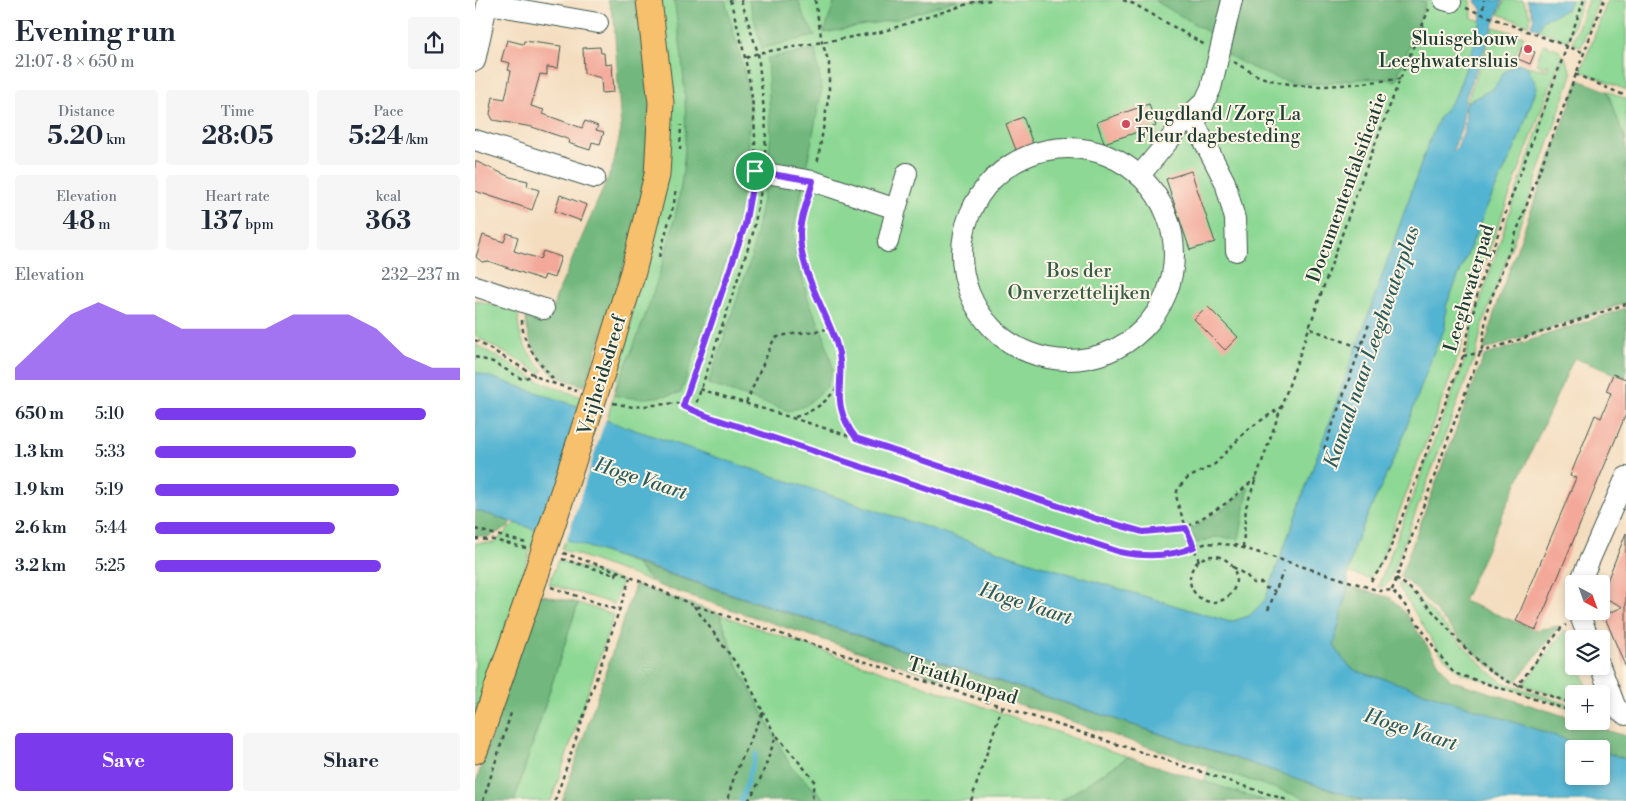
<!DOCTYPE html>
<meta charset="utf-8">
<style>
:root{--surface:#fff;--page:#f6f6f7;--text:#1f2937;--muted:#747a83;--accent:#7c3aed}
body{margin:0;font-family:"Libre Bodoni",serif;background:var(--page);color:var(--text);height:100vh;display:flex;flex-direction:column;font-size:19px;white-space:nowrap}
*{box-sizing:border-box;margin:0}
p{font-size:16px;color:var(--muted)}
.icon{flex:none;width:28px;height:28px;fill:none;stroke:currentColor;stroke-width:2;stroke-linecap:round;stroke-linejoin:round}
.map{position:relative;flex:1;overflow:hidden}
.drawer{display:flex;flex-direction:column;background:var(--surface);width:475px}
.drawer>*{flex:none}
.needle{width:32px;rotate:139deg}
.fabs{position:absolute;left:1090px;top:575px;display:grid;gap:10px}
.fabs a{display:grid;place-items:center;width:45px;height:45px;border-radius:5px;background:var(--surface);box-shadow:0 2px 8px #0003;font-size:25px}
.pin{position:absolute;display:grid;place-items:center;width:42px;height:42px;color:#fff;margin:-21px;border:2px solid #fff;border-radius:50%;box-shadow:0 1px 5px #0007}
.round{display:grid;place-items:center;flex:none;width:52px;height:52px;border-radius:5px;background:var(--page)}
.overview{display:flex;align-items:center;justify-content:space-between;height:85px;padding:0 15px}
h1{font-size:28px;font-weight:700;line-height:38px}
.metrics{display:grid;grid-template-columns:repeat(3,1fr);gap:8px;height:85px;padding:5px 15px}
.metrics div{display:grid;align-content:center;border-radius:5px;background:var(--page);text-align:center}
.metrics b{font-size:25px;font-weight:700}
.metrics small{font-size:14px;font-weight:400}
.metrics p{font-size:14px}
.chart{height:140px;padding:10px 15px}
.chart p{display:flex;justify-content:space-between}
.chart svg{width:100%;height:90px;margin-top:5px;fill:var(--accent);opacity:.7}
.cta{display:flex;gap:10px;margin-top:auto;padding:10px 15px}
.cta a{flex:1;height:58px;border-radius:5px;background:var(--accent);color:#fff;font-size:20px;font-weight:700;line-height:58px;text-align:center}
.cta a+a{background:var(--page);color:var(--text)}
ul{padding:0 15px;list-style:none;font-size:16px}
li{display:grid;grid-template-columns:80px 60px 1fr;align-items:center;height:38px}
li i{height:12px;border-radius:6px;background:var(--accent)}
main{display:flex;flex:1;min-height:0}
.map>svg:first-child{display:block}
.green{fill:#8dd894;stroke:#568a64}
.forest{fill:#72b87e;stroke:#487a59}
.water{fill:#53b4d2;stroke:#397883}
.pier{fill:#f4ddbf}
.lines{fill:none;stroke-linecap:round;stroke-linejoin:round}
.stream{stroke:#53b4d2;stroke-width:4.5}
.building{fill:#f3a899}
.minor-casing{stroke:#3f5549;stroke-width:22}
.major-casing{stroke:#3f5549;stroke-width:27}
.path{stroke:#3f5549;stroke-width:2.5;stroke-dasharray:4 4;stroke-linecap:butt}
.minor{stroke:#fff;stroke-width:20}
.major{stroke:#f7c06c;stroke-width:25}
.major-bridge-casing{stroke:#3f5549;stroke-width:27;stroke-linecap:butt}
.major-bridge{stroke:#f7c06c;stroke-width:25}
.route-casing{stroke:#fff;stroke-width:10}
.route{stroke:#7c3aed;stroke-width:6}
.poi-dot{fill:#d1495b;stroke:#fcf5e5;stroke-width:2}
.labels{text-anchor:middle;stroke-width:4;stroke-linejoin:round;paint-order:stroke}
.poi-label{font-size:19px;fill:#1f3d34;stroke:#fcf5e5;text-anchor:end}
.street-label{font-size:19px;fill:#1f3d34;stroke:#fcf5e5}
.park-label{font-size:19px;fill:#355c47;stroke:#fcf5e5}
.water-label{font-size:20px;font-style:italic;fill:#2c5b5c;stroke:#fcf5e5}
</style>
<main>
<section class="drawer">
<div class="overview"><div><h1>Evening run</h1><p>21:07 · 8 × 650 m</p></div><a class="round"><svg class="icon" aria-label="share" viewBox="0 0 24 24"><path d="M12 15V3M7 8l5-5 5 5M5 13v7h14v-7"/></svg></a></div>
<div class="metrics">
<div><p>Distance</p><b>5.20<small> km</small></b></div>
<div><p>Time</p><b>28:05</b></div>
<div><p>Pace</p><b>5:24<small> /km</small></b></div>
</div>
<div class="metrics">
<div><p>Elevation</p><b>48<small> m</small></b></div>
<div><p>Heart rate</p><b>137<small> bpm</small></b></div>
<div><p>kcal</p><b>363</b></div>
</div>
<div class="chart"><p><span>Elevation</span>232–237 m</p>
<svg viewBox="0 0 160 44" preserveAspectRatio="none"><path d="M0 44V38L10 25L20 12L30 6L40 12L50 12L60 19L70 19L80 19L90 19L100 12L110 12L120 12L130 19L140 32L150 38L160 38V44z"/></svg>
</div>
<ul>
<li><b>650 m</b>5:10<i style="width:89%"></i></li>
<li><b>1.3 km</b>5:33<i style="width:66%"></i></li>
<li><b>1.9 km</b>5:19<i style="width:80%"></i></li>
<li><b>2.6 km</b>5:44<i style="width:59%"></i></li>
<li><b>3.2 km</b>5:25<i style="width:74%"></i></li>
</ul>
<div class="cta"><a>Save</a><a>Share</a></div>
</section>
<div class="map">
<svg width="1151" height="801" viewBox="0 0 1151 801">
<rect width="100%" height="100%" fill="#fcf5e5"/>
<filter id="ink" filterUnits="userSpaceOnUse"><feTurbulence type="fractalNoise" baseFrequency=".02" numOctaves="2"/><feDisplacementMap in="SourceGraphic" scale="10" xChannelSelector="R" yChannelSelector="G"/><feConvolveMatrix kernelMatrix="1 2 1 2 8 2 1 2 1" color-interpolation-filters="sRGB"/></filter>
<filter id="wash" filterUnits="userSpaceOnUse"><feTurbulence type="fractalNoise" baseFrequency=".0096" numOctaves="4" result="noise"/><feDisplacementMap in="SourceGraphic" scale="20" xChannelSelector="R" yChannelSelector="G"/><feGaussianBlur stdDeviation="1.12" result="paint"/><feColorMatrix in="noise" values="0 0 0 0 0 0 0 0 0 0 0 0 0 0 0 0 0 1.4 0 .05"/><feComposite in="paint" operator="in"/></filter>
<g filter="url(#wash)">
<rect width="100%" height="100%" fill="#f4ddbf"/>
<path class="green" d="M181,0h815l1,18 9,3 -2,11 -23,63 -15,23 -14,29 -56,160 -106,293 -16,16 -19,6 -190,-57 -433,-144 24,-96z
M1030,0h18l8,17 -3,8 -29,-11z
M1096,0h11l-14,41 -29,-11 3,-9 25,-12z
M1113,0h11l-18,47 -9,-4z
M1133,0h18v90l-45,-19z
M1019,27l30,9 -11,23 4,6 -13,7 -10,16 -28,15z
M1068,44l15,5 4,6 -91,243 -12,57 -80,210 -10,13 -21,-5 7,-30 45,-98 33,-93 12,-24 1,-22 41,-100 28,-58 22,-60 -10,-22 20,4 2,-5 -3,-1 -1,4 -9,-4z
M1089,55l8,19 -38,112 -51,137 -7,31 -87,228 -4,4 -7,1 88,-230 7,-34 47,-142z
M1132,91l19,8v42l-3,-7z
M0,300l44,12c-4,23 9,42 24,58l-2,3 -66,-37z
M0,344l64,37 42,16 -4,9 -102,-34z
M40,523l22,7 -62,190v-177h19z
M91,539l68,24 18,19 -90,-33z
M83,560l64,21 -8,23 -65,-20z
M924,582l22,19 65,68 16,13 72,24v3l-113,-36 -21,-20 -41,-66z
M103,603l36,12 -63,186h-37z
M245,614l20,8 388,135 -67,44h-234l-36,-34 -53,-101z
M1090,630l9,22v14h12l-6,3 10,25h-16v8l-51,-17z
M736,760l129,41h-142z"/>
<path class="forest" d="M133,0h27l19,80 -3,103 -66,203c-9,-3 -18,-5 -26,-9 -20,-9 -34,-43 -33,-63l25,2 5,-19 57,-131 8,-36 -7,-111z
M199,0h51l19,71 7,39 -5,75 -8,41 -57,167c-23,4 -44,8 -68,2 28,-63 60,-149 69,-217 8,-59 1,-120 -8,-178z
M274,0h49l5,14 12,22 -53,12z
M360,0h122l-56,18 -77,15z
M679,0h67l-8,35z
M765,0h178l8,2 -30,79c-33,-8 -66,6 -100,2 -26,-4 -49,-18 -72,-30z
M340,50l7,39 -29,145 14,63 17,39 9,33 -6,18 -22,19 -16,5 -81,-27 43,-126 11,-54 9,-68 -4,-78z
M1104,80l28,11 19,50v162l-142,47 12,-44z
M1151,308v70l-52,-20 -111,243 73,29 23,-4 -43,56c-34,-12 -78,-70 -104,-97l-12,-8 84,-221z
M774,487l-10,52 -24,-2 -18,6 -7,-13 38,-24z
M0,510l35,12 -1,5 -21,10 -13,-2z
M159,563l732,238h-53l-656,-216z
M160,585l85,29 18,52 53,101 36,34h-265z
M873,586l43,12 15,16 44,66 124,39v2l52,15v23l-25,-8v-2h-7l-209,-70c-30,-8 -35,-6 -51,-34z
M63,594l40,9 -64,198h-39v-16z
M653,757l137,44h-204z"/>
<path class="water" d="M1000,0h28l-38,99 -3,27 -9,24h3l9,-22 1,-25 28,-15 10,-16 15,-9 8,3 10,21 -22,61 -28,58 -41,100 -1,22 -12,26 -33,91 -45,98 -7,30v13l-14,59c16,28 21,26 51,34l209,70h-20v27h27v-25l25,8v42h-260l-891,-291v-138l105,35 16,10 444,148 190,57 19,-6 16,-16 106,-293 56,-160 12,-29 17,-23 23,-63 3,-23z
M1052,0h44l-4,9 -25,12 -3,9 -8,-4 3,-8z"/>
<path class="pier" d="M122,415l9,3 -40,124 -27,-8z"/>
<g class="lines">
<path class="stream" d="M266,801l15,-47"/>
</g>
<g id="blocks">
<path class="building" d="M32,40l16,4 1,-3 37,5 -3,22 -11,-1v8l-7,-1 -9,32 13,4 -1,4 39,14 3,-7 13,5 -2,4 8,2 -4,12 -8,-2 -2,8 -22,-7 1,-3 -7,-3 -30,-10 -39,-7 -3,-6 3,-17 12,2 6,-28 -3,-1 2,-7 -9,-2z
M125,47l1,6h3l1,12 7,-1 2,28 -12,1 -1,-15 -17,-5 -1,-25z
M1047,47l13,5 -5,12 -12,-5z
M674,104l7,22 -52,17 -7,-21z
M548,117l10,27 -17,6 -10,-26z
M0,161l35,16 18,4 -1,5 12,4 -7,20 -57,-19z
M716,171l24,71 -25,8 -24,-71z
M85,195l27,10 -6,16 -26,-10z
M32,233l11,4 -4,14 26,8 3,-8 18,6 -7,21 -9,-3 -2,5 -55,-19 -6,1 -6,-5 7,-22 21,7z
M732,306l31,31 -13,13 -31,-31z
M1138,374l13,5v35l-90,216 -20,-9 60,-143 -6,-2 21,-51 4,-10 6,3 10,-25 -5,-2z
M1151,533v135l-22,-53 19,-8 -22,-11z"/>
</g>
</g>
<g filter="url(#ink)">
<use href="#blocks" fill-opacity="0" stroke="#3f5549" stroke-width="1"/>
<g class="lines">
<defs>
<path id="minor" d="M969,0l7,2
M13,4l110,19
M0,61l13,-61
M729,104l-9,20 30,58 10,37 1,32
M0,140l120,38
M487 254a106 106 0 1 1 212 0a106 106 0 1 1-212 0Z
M279,171l59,10 83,28 11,-36
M665,175l50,-60 15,-14 6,-13 21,-88
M413,242l8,-33
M0,286l69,23
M1104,584l47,-107
M1103,611l11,28
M1125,666l16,42 10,7"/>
<path id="major" d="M128,370l30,-98 24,-97 4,-72 -12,-103
M0,751l60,-173"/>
</defs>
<use href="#minor" class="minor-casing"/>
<use href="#major" class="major-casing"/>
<path class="path" d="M255,0c15,51 26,100 25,153
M266,0l17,53 8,78 -1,24
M340,0l7,42 7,21v31l-12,71
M648,0l11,4 71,41
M991,8l119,45
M1008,9l1,-9
M271,58l12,-5 123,-21 96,-31 16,-1
M759,62c9,5 20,13 30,16 45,15 90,5 136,1
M1100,74l51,22
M205,150l1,-25
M334,197l-9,36 7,37 29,73 4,21 -1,46 16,26
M184,257l15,-54 2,-16
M47,320c0,27 19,42 33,62
M836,329l50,19
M0,340l68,40 34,11
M988,356l16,-3 147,-49
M0,357l18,5 29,17 13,-4
M225,389l156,49 241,81 46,13 43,-4 42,-26 28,-24
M138,403l20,4 44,-4 30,13 413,136 30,5 35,-6 22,-8 27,2 146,46 12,-1c25,27 38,56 62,83l120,39
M271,403l28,-64c7,-6 42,-6 56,-11
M208,406l62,-181 7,-37
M219,410l59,-177 8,-43
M320,417c19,-6 31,-14 43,-31
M849,449l46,-128
M0,529l51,14
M0,539l19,1 32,8
M768,547l3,-40 112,-318 42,-110 29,-70
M88,553l54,18 76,34 597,196
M715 579a23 23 0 1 1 46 0a23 23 0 1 1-46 0Z
M87,559l54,16 1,-4
M724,561l-20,-53 -3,-13 2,-7 10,-10 27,-14 32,-34 37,-25
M758,567l14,9 6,7h9l4,5 9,3
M921,578c42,27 76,95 122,107l44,-58 4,-2
M896,581l14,-19 78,-206 17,-73 104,-283
M76,587l67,23
M917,590l90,-242 5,-38 117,-310
M219,606l50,68 19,38 -28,62 -8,27
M793,610l15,-38
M1044,685l55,19
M302,736l37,44 -2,21
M8,801l29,-91
M80,801l75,-223
M273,801c15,-22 19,-41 28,-65l-13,-24
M496,801l31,-94"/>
<use href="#minor" class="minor"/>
<use href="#major" class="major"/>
<defs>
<path id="major-bridge" d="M60,578l68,-208"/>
</defs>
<use href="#major-bridge" class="major-bridge-casing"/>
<use href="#major-bridge" class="major-bridge"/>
</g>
</g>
<g class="lines" filter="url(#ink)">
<defs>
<path id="route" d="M280,171l58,10c-4,16 -13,36 -13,52 0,39 24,74 36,109 13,38 -10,57 20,96l241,81 46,13 43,-4 8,19c-24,10 -49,10 -74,5l-413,-136 -24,-10 62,-181z"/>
</defs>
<use href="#route" class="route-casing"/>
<use href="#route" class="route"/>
</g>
<g class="poi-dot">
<circle cx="1053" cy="49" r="5"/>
<circle cx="651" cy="124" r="5"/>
</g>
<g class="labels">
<g class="poi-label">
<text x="1043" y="45">Sluisgebouw<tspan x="1043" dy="22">Leeghwatersluis</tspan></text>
<text x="661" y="120" text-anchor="start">Jeugdland / Zorg La<tspan x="661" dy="22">Fleur dagbesteding</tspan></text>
</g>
<g class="street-label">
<text transform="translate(871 187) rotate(-70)" y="7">Documentenfalsificatie</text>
<text transform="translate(993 288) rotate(-73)" y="7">Leeghwaterpad</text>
<text transform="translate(126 375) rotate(-73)" y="7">Vrijheidsdreef</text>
<text transform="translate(488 680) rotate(18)" y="7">Triathlonpad</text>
</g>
<g class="park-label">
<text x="604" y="277">Bos der<tspan x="604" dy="22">Onverzettelijken</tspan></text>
</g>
<g class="water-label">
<text transform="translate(896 347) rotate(-71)" y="7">Kanaal naar Leeghwaterplas</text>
<text transform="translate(166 478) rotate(18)" y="7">Hoge Vaart</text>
<text transform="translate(551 603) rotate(18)" y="7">Hoge Vaart</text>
<text transform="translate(936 729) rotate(18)" y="7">Hoge Vaart</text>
</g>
</g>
</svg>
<div class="fabs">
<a><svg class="needle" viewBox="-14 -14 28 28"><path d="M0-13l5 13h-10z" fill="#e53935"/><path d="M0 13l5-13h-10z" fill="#747a83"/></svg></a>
<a><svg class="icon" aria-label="layers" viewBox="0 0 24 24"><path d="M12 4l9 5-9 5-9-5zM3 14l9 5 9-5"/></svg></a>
<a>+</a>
<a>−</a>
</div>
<div class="pin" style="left:280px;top:171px;background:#1e9e55"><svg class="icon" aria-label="arrive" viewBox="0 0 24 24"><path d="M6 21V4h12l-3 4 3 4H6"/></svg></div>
</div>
</main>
